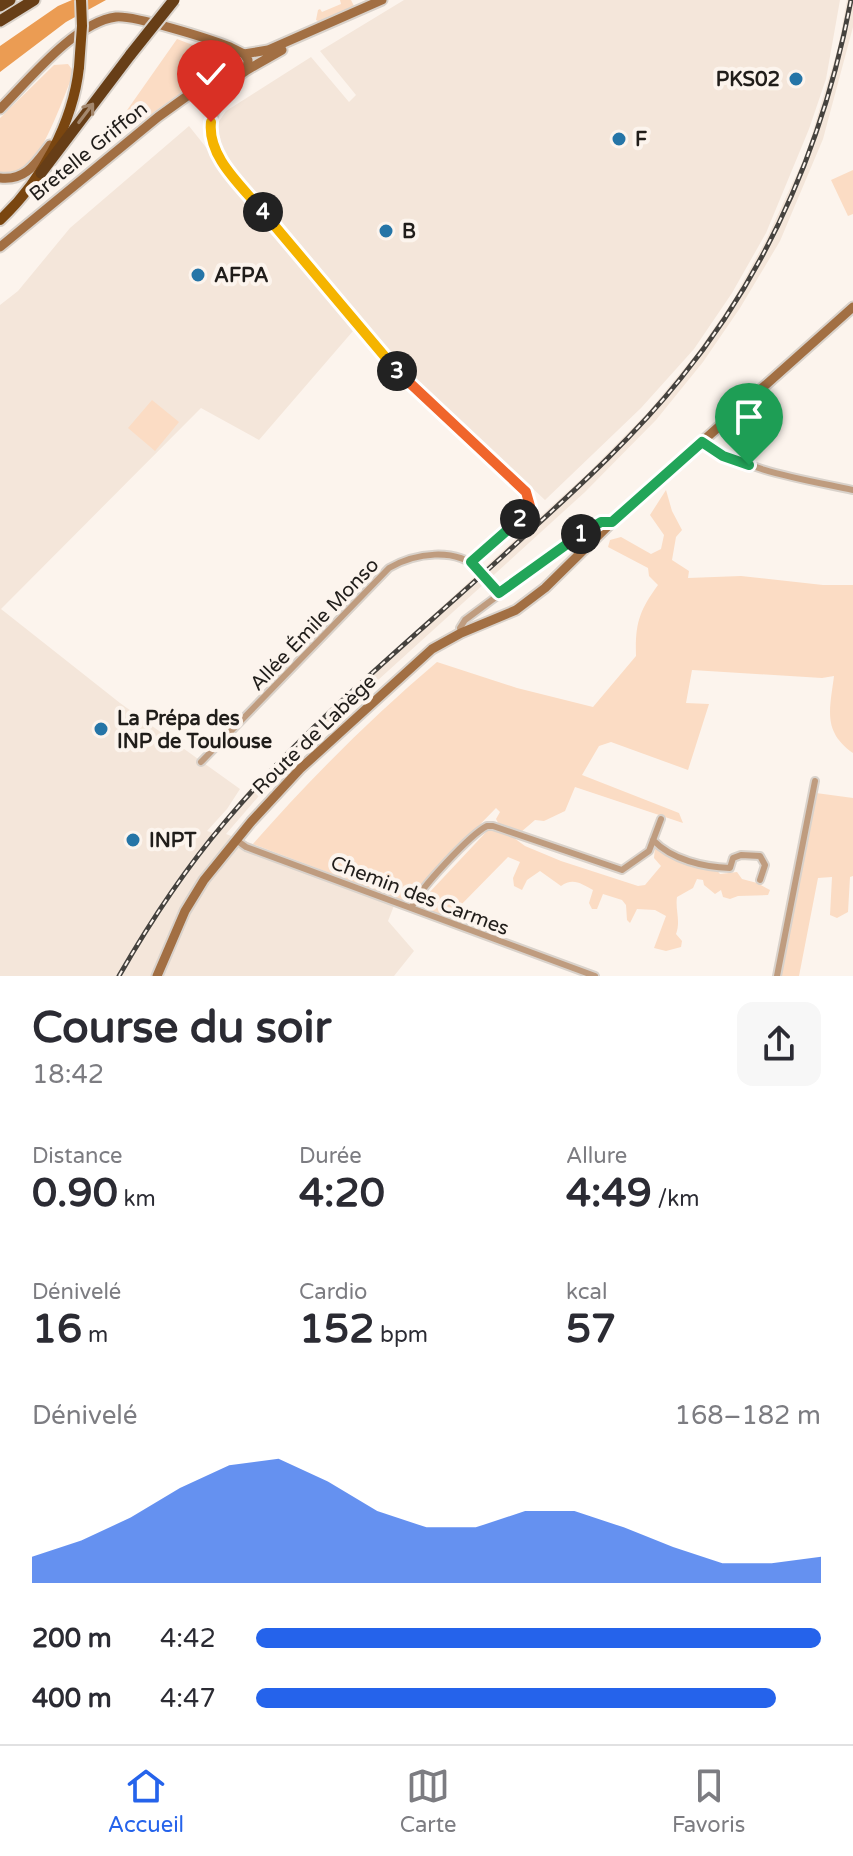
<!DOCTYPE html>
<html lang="fr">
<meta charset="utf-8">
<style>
:root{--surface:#fff;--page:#f7f7f7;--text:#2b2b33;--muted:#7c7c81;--line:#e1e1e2;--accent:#2563eb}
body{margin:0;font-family:"Varela Round",sans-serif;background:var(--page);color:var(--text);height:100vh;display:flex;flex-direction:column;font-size:30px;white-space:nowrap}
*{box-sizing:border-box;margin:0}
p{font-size:26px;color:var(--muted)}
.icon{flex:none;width:44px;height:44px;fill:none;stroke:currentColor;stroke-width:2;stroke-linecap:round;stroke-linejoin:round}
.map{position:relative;height:976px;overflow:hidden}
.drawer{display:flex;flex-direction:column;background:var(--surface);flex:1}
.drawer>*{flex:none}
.pin{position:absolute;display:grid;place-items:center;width:68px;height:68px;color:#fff;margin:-82px -34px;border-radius:50% 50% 50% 0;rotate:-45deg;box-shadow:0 0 8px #0007}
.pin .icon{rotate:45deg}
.km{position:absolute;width:40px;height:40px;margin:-20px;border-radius:50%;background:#222;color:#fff;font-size:22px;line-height:40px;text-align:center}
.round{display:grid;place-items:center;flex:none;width:84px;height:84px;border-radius:16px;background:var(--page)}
.summary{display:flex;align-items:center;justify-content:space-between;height:136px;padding:0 32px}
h1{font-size:44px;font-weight:800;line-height:60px}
.stats{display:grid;grid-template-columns:repeat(3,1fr);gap:12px;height:136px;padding:8px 32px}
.stats div{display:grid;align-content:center}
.stats b{font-size:40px;font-weight:800}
.stats small{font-size:22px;font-weight:400}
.stats p{font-size:22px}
.chart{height:224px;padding:16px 32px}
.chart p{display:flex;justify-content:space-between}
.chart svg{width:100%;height:144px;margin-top:8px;fill:var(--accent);opacity:.7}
ul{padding:0 32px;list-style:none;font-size:26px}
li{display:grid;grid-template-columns:128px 96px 1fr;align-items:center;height:60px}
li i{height:20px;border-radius:10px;background:var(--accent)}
.tabs{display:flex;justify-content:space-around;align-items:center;height:112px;border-top:2px solid var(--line);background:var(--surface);font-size:22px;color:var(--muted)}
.tabs a{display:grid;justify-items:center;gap:4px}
.tabs .on{color:var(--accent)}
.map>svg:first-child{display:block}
.built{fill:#f4e6da}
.green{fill:#fbdcc4}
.water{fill:#eb9c53}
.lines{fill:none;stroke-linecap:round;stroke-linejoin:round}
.minor-casing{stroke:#d9d2cb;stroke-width:10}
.secondary-casing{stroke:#d9d2cb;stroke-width:13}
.trunk-casing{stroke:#d9d2cb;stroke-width:14}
.motorway-casing{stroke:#d9d2cb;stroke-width:15}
.minor{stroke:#bf9c7f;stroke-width:6}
.secondary{stroke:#a26f43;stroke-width:9}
.trunk{stroke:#7a4610;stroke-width:10}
.motorway{stroke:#673e17;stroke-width:11}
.rail-casing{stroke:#45423e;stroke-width:5}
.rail{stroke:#fcf4ed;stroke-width:2;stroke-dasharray:6;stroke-linecap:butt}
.minor-bridge-casing{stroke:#d9d2cb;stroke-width:10;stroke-linecap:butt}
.trunk-bridge-casing{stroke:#d9d2cb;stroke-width:14;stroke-linecap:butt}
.motorway-bridge-casing{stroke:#d9d2cb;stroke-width:15;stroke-linecap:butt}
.minor-bridge{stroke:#bf9c7f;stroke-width:6}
.trunk-bridge{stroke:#7a4610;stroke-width:10}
.motorway-bridge{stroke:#673e17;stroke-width:11}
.oneway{stroke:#a3876d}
.split-1-casing{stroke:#fff;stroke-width:16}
.split-2-casing{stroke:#fff;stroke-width:16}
.split-3-casing{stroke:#fff;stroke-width:16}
.split-4-casing{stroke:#fff;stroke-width:16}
.split-5-casing{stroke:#fff;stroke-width:16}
.split-1{stroke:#22a559;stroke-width:10}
.split-2{stroke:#22a559;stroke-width:10}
.split-3{stroke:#f0652b;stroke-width:10}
.split-4{stroke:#f5b400;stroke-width:10}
.split-5{stroke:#f5b400;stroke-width:10}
.poi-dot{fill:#2575a7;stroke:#fcf4ed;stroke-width:3}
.labels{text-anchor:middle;stroke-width:8;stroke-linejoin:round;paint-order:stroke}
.poi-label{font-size:20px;font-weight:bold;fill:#201d1a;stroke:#fcf4ed;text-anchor:start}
.street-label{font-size:20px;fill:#201d1a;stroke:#fcf4ed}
</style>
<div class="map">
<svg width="853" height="976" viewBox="0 0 853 976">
<rect width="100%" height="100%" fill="#fcf4ed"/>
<path class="built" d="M404,0h436l-14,79 -17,50 -43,104 -34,60 -38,56 -53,59 -96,92 -144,-134 -176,-209 -7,-21v-13l8,-12 85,-54 38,45 7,-7 -36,-44z
M847,0h6v27l-30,112 -43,102 -40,67 -37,54 -47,58 -71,72 -262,238 -65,67 -32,37 171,64 -9,23 26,30 -20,25h-394v-671l18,-14 52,-63 119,-102 164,205 -94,109 -58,-32 -200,201 119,94 120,86 -13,20 -20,22 6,2 36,-43 67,-68 274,-251 59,-60 47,-57 36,-52 35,-64 39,-84 32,-106z"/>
<path class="green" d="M340,0h11l3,6 -34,16 -4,-2 2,-10 2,-1 2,3 19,-8z
M177,39l21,8 3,22 -4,12 -75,54 -11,-2z
M68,64l6,8c-10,24 -27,74 -45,92 -7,8 -19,11 -29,9v-55l54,-53z
M853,170v44l-5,2 -17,-36z
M152,400l27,22 -24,29 -27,-23z
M666,490l6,21 10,19 -6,7 -4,23 17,11 -1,7 53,-2 82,9h30v168c-31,-22 -23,-44 -19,-77l-12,2 -130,-8 -6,33 23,1 -21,66 -77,-28 -12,4 -17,29 97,38 4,10 -108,-36 -10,24 -21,10 -9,-1 -21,18 11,8 36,15 77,25 7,-1 16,-19 -7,-8 1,-11 10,1 21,11 26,6 8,9 17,-2 5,7 15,4 13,7 -2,5 -30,1 -8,3 -7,-2 -2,-7 -6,4 -11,-9 -1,-5 -6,-1 -4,9 -16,9c-2,13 4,24 -1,37l6,7 -1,6 -15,4 -12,-3 12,-32 -11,-6 -18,-1 -7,14 -3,-3 -1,-15 -4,-5 -19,-6 -6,15h-5l-3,-6 4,-13c-11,-6 -20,-13 -32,-4l-21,-15 -13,9 -5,10 -8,-4 -1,-8 7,-16 -12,-5 -54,55 -12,5 -15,-7 -4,-5 4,-10 61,-65 10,1 2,-5 -4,-7 4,-7 -4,-4 -78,80 -8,15 -157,-59c57,-65 118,-126 184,-182l80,26 76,19 43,-51c-1,-32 3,-45 22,-71l-9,-9 -1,-8 -40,-21 2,-7 11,-3 30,17 10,-5 3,-14 -14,-20z
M816,793l37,5v78l-3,1 -2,35 -11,6 -7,-3 2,-38 -14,1 -19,98h-19z"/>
<path class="water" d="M72,0h34l-40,22 -66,50v-26l58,-40z"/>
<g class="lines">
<defs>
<path id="minor" d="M240,76c-20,26 -41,49 -21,82l183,220 126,117 2,11 -3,7 -56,49
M702,442c44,29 100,37 151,48
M461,633l-1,-5 5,-8 118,-88 18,-10h11
M201,762l188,-194c26,-15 66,-21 90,1
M236,840l10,7 349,129
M653,840c19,20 51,27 77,28l3,-10 8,-3 19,1 5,9 -5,15
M412,907c6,-17 59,-73 75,-81h6l129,44 27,-19 12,-32
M777,976l38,-195"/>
<path id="secondary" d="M244,54l24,-4 114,-50
M247,70l35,-20
M204,85l29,-8
M0,109c28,-28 75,-87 116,-92 18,-2 94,22 114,30l14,7 4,6 -1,10 -10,7 -10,-4 -4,-8 3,-10 11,-4
M0,178c26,3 36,-15 50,-33
M0,247l158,-130 43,-31 22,-21
M157,976l28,-65 19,-31 47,-58 49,-53 132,-120 29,-16 55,-23 29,-22 67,-66 241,-215"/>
<path id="trunk" d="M0,220c41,-38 73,-97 79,-153"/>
<path id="motorway" d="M0,6l10,-6
M0,21l34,-21
M41,173l90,-119"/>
</defs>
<use href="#minor" class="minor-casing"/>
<use href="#secondary" class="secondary-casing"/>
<use href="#trunk" class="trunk-casing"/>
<use href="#motorway" class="motorway-casing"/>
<use href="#minor" class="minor"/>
<use href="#secondary" class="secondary"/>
<use href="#trunk" class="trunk"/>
<use href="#motorway" class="motorway"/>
<defs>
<path id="rail" d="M119,976c31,-54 66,-107 106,-154 83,-99 185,-181 280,-268 61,-56 124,-111 176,-176 89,-110 144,-240 170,-378"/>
</defs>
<use href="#rail" class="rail-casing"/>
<use href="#rail" class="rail"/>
<defs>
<path id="minor-bridge" d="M479,569l10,12"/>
<path id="trunk-bridge" d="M79,67l3,-41 -1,-26"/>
<path id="motorway-bridge" d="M131,54l43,-54"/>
</defs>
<use href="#minor-bridge" class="minor-bridge-casing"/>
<use href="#trunk-bridge" class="trunk-bridge-casing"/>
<use href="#motorway-bridge" class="motorway-bridge-casing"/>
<use href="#minor-bridge" class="minor-bridge"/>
<use href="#trunk-bridge" class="trunk-bridge"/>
<use href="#motorway-bridge" class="motorway-bridge"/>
</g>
<defs><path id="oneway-shaft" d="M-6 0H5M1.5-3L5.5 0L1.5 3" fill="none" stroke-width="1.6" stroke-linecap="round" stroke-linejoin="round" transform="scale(2)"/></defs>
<use class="oneway" href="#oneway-shaft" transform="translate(86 113) rotate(-53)"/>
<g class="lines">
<defs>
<path id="split-1" d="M581,534l20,-12h11l90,-80 21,14 26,9"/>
<path id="split-2" d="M520,519l-49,43 28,31 82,-59"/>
<path id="split-3" d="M397,371l129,121 4,14 -10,13"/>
<path id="split-4" d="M263,212l134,159"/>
<path id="split-5" d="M211,122c-4,35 31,64 52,90"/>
</defs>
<use href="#split-1" class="split-1-casing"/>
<use href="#split-2" class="split-2-casing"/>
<use href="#split-3" class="split-3-casing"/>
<use href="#split-4" class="split-4-casing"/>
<use href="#split-5" class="split-5-casing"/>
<use href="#split-1" class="split-1"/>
<use href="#split-2" class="split-2"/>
<use href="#split-3" class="split-3"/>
<use href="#split-4" class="split-4"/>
<use href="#split-5" class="split-5"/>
</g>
<g class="poi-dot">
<circle cx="796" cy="79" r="8"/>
<circle cx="619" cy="139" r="8"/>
<circle cx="386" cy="231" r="8"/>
<circle cx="198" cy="275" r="8"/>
<circle cx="101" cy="729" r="8"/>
<circle cx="133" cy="840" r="8"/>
</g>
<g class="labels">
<g class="poi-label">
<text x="780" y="86" text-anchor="end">PKS02</text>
<text x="635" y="146">F</text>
<text x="402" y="238">B</text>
<text x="214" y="282">AFPA</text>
<text x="117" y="725">La Prépa des<tspan x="117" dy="23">INP de Toulouse</tspan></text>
<text x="149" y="847">INPT</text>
</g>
<g class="street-label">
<text transform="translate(88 151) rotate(-39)" y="7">Bretelle Griffon</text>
<text transform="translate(314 624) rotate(-46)" y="7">Allée Émile Monso</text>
<text transform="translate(314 734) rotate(-44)" y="7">Route de Labège</text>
<text transform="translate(420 895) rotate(21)" y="7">Chemin des Carmes</text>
</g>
</g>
</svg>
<div class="pin" style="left:749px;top:465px;background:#1e9e55"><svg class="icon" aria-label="arrive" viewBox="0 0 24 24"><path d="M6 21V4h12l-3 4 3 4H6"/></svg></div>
<div class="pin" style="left:211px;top:122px;background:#d93025"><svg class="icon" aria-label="check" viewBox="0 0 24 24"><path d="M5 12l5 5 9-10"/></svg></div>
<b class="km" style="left:581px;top:534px">1</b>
<b class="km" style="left:520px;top:519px">2</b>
<b class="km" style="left:397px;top:371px">3</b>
<b class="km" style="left:263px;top:212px">4</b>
</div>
<section class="drawer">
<div class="summary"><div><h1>Course du soir</h1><p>18:42</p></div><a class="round"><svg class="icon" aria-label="share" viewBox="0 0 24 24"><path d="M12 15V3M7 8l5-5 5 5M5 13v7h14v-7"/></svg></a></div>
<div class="stats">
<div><p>Distance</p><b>0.90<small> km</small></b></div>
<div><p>Durée</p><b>4:20</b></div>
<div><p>Allure</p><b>4:49<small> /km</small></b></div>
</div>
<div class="stats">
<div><p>Dénivelé</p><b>16<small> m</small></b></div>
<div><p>Cardio</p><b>152<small> bpm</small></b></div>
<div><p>kcal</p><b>57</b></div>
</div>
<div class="chart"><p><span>Dénivelé</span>168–182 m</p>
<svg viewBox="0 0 160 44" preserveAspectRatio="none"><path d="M0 44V36L10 31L20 24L30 15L40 8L50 6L60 13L70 22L80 27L90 27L100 22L110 22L120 27L130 33L140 38L150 38L160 36V44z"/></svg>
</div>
<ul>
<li><b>200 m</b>4:42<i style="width:100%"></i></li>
<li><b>400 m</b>4:47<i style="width:92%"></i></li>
</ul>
</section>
<nav class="tabs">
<a class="on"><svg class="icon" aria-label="home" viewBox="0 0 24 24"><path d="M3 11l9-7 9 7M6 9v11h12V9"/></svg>Accueil</a>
<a><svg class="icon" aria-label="map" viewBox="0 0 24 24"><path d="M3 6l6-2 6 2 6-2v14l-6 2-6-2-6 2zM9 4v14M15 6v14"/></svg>Carte</a>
<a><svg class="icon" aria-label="saved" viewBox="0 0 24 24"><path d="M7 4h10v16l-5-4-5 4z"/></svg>Favoris</a>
</nav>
